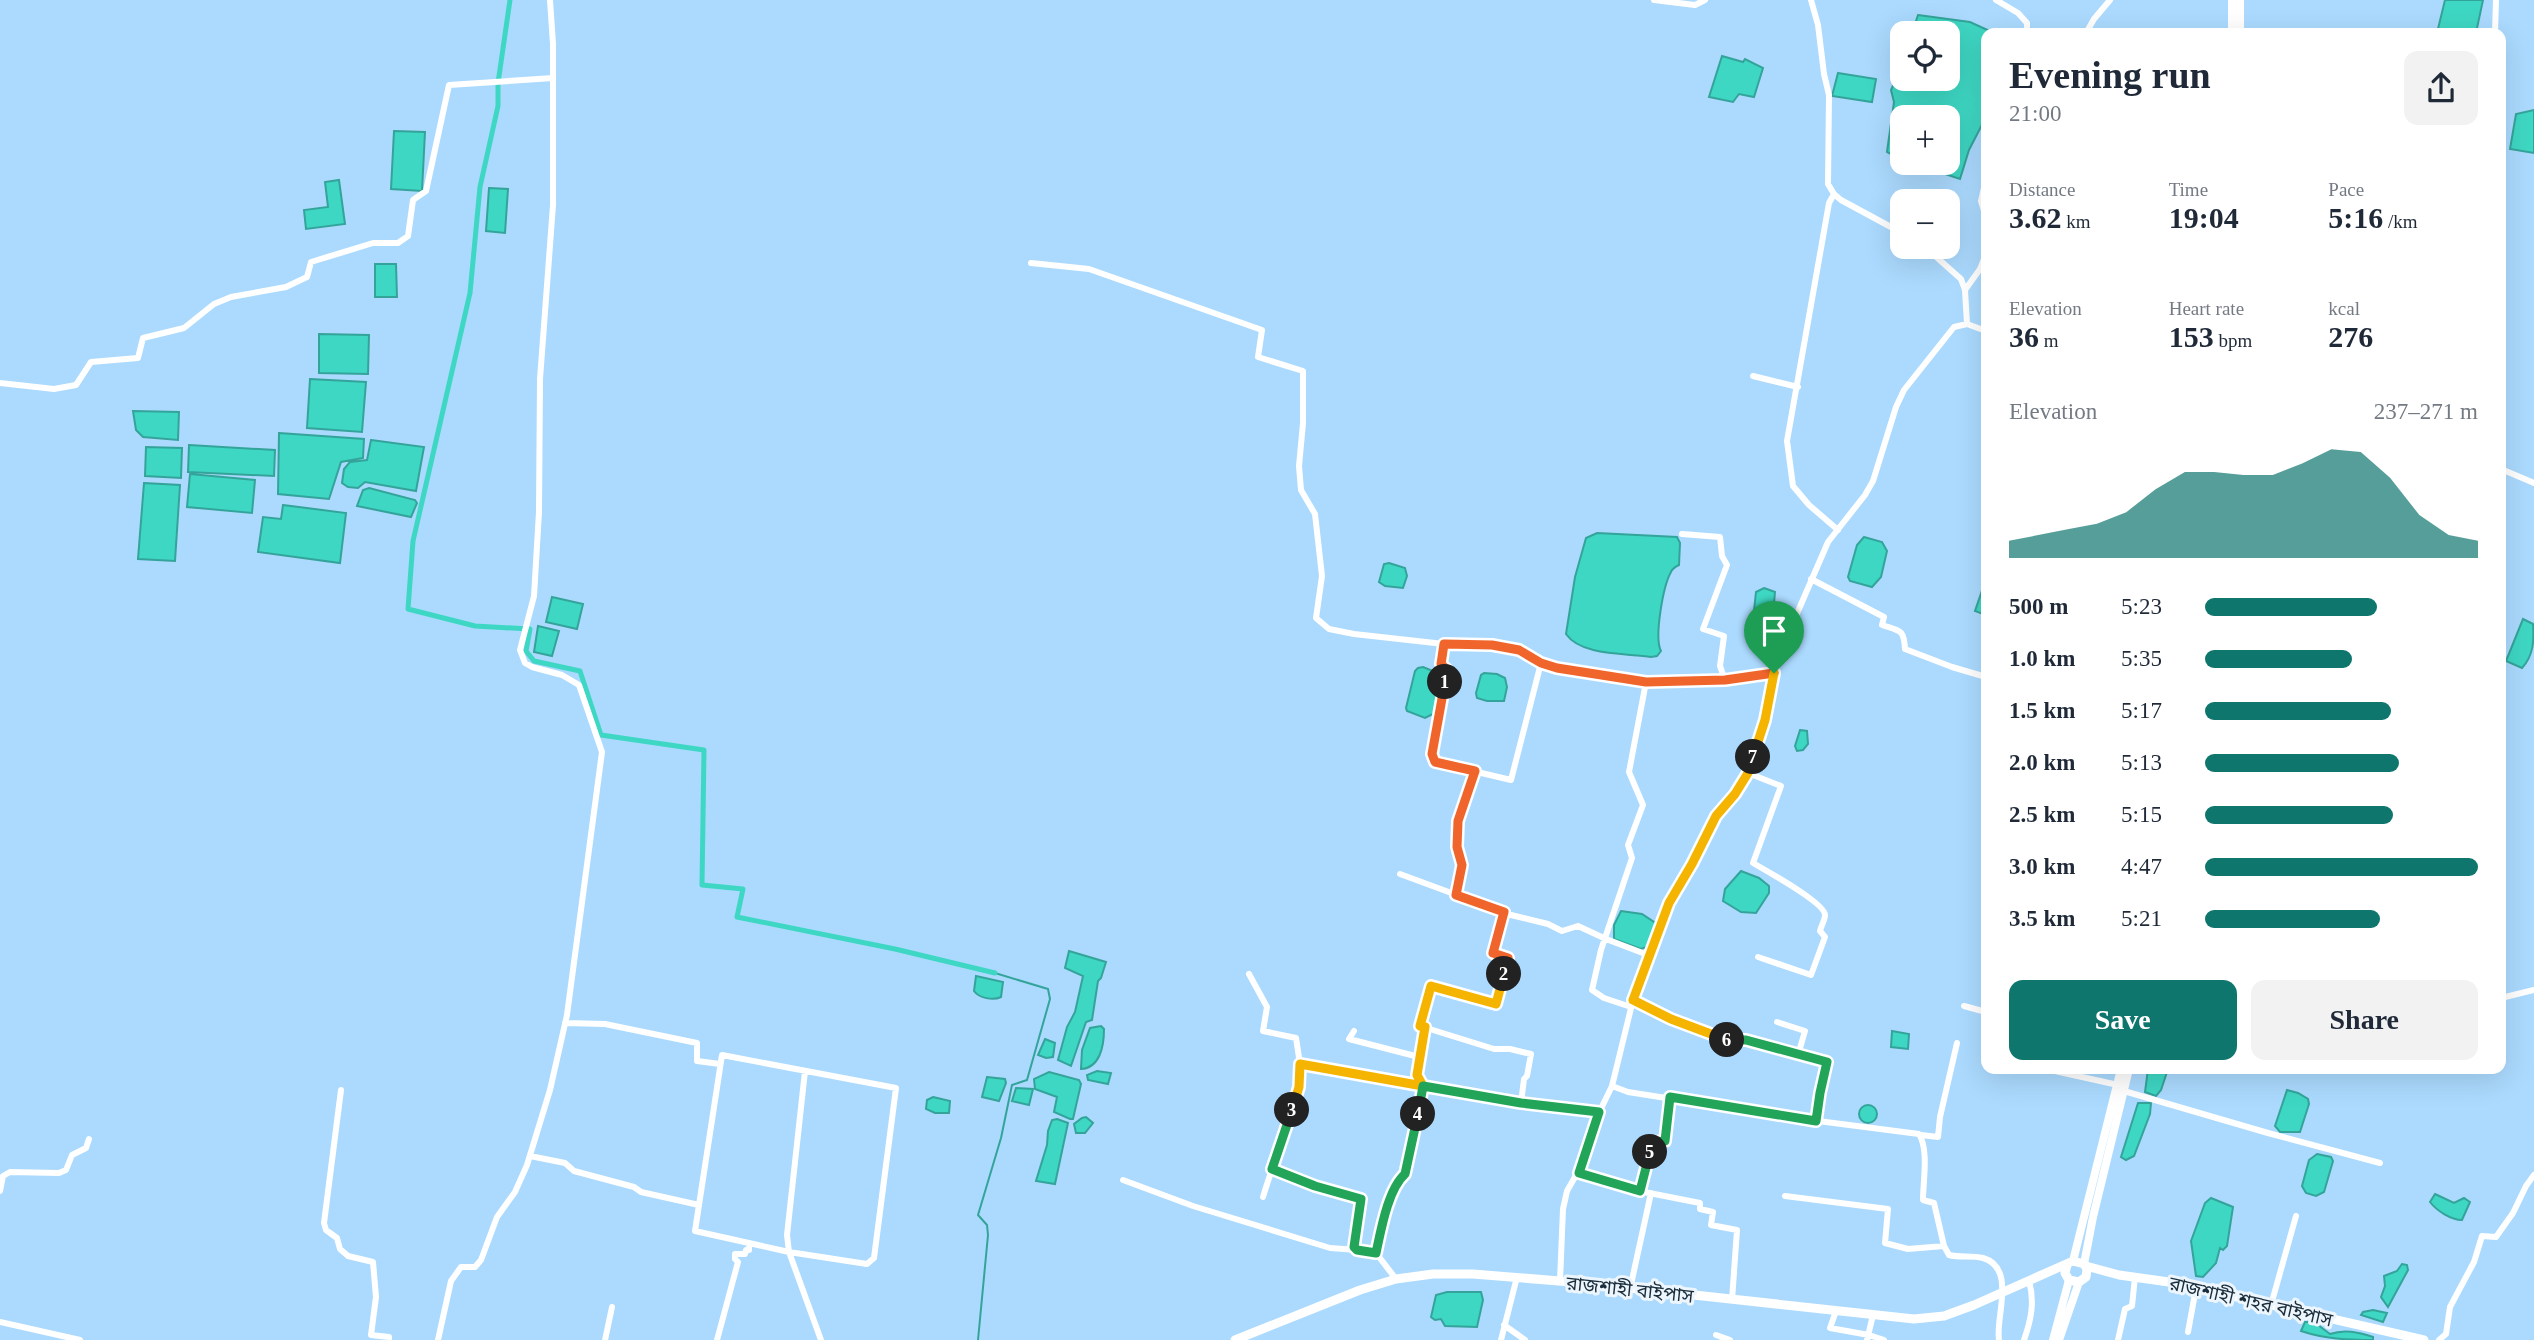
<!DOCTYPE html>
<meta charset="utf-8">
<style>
:root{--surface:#fff;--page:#f2f2f3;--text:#1f2937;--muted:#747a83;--accent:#0f766e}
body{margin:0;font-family:"Times New Roman","Noto Sans Bengali",serif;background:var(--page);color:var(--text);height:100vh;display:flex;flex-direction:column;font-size:26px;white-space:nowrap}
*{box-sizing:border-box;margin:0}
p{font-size:23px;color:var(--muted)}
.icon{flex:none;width:38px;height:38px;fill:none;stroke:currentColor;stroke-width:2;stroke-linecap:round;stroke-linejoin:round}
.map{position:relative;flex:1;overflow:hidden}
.sheet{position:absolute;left:1981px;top:28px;width:525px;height:1046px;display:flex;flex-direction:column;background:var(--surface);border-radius:14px;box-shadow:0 7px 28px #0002}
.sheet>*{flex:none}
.buttons{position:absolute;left:1890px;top:21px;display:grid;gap:14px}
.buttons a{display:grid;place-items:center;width:70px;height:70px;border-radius:14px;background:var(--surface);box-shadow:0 7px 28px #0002;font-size:35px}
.pin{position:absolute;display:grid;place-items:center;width:60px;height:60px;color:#fff;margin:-72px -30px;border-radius:50% 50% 50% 0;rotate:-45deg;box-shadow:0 0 7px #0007}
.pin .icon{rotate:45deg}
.km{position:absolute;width:35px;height:35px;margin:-18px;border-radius:50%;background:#222;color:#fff;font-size:19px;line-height:35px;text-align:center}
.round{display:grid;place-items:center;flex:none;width:74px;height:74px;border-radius:14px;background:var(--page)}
.summary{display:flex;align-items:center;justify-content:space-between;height:119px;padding:0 28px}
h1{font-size:38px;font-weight:700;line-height:52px}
.figures{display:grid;grid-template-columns:repeat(3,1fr);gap:10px;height:119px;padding:7px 28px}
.figures div{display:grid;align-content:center}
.figures b{font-size:30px;font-weight:700}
.figures small{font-size:19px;font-weight:400}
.figures p{font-size:19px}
.chart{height:196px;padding:14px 28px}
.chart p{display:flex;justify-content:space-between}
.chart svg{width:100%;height:126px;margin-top:7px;fill:var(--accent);opacity:.7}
.button{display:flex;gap:14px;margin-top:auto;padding:14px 28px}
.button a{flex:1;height:80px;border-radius:14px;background:var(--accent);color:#fff;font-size:28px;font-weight:700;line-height:80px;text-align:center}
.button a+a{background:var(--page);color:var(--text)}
ul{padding:0 28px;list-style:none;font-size:23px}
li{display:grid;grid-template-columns:112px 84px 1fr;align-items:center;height:52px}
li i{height:18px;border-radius:9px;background:var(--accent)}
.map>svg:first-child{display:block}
.water{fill:#3ed7c3;stroke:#34a49a;stroke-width:2}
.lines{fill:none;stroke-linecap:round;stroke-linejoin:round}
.stream{stroke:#34a49a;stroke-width:2}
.canal{stroke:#3ed7c3;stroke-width:5}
.minor{stroke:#fff;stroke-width:6}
.major{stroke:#fff;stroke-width:8}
.highway{stroke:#fff;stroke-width:9}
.split-1-casing{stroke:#fff;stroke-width:14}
.split-2-casing{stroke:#fff;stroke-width:14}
.split-3-casing{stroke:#fff;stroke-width:14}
.split-4-casing{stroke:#fff;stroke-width:14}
.split-5-casing{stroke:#fff;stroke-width:14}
.split-6-casing{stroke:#fff;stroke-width:14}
.split-7-casing{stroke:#fff;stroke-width:14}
.split-8-casing{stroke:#fff;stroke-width:14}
.split-1{stroke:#f0652b;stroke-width:9}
.split-2{stroke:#f0652b;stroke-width:9}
.split-3{stroke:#f5b400;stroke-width:9}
.split-4{stroke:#22a559;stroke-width:9}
.split-5{stroke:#22a559;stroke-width:9}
.split-6{stroke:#22a559;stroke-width:9}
.split-7{stroke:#f5b400;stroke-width:9}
.split-8{stroke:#f5b400;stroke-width:9}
.labels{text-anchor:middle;stroke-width:6;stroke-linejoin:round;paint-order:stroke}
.street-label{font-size:19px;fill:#1b2d3b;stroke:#edf6fd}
</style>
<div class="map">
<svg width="2534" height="1340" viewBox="0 0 2534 1340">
<rect width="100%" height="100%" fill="#abdafe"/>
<path class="water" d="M2445,0h38l-7,33h-39z
M1918,15l52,7 24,11h-8v84l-17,33 -9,29 -48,-16h36v-46h-46v43l-15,-8 7,-50 -3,-12 11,-25v14h46v-46h-36z
M1722,56l21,6 2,-3 18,9 -9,29 -15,-3 -6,8 -24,-5z
M1838,73l38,6 -4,23 -40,-6z
M2534,110v43l-24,-4 6,-35z
M394,131l31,1 -3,59 -31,-2z
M339,180l6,44 -39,5 -2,-19 24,-3 -3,-25z
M489,188l19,1 -3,44 -19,-2z
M375,264h21l1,33h-22z
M319,334l50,1 -1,39 -49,-1z
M310,379l56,3 -4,50 -55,-4z
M133,411l46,1 -1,28 -35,-3 -7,-7z
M279,433l85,6 -1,19 -22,4 -12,37 -51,-5z
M371,440l53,7 -8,44 -51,-9 -7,6 -10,-1 -6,-4 2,-14 6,-7 17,-2z
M189,445l86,5 -1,26 -86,-4z
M146,447l36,1 -1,30 -36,-2z
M190,474l65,6 -3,33 -65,-6z
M144,483l36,2 -5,76 -37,-2z
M369,488l46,12 2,3 -6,14 -54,-11 6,-16z
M283,505l63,8 -6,50 -82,-11 5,-35 18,2z
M1597,533l80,4 3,6 -1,22c-4,2 -7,4 -8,7 -8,14 -17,66 -10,79l-4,5 -6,1c-25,-4 -70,-1 -85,-23l9,-57 11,-39z
M1864,537l18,5 5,9 -6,26 -9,10 -22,-6 -2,-4 9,-32z
M1389,563l16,5 2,8 -4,12 -18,-2 -6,-4 5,-18z
M1986,579v36l-11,-4z
M1764,588l11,4 -2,23h-11l-8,-4 2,-19z
M552,597l31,7 -6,25 -31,-7z
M2523,619l10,5c1,16 1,31 -11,44l-16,-7z
M538,626l21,5 -7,25 -18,-4z
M1423,667l17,7 2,14 -7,25 -10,5 -18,-7 -1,-3 9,-37 3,-3z
M1484,673l13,1 8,4 2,9 -3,14h-17l-10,-3 -1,-5 5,-18z
M1800,730l7,1 1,13 -5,6 -6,1 -2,-5z
M1741,871l18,7 10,8v7l-13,20 -15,-1 -18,-11 2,-12z
M1621,911l21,3 15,10 -8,22 -8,3 -27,-10v-14z
M1069,951l37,11 -5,16 -3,3 -6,39 -6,2 -15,44 -13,-6 9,-33 8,-15 8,-36 -18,-8z
M976,976l27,6 -2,15c-8,4 -22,1 -27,-6z
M1101,1026l3,3c0,17 -4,39 -23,40l1,-19 8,-22z
M1892,1031l17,3 -1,15 -17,-2z
M1045,1039l10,4 -2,14 -7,1 -8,-3z
M2148,1069h20l-7,21 -5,6 -11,-4z
M1097,1071l14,2 -3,11 -20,-4 -1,-5z
M1049,1072l30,8 2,4 -8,35h-3l-16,-7 3,-15 -22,-8 -1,-10z
M987,1077l18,2 1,4 -7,18 -17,-4z
M1016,1088l17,1 -4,16 -17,-4z
M2287,1090l11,3 10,6 1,5 -9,28h-20l-5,-6z
M933,1097l17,4 -1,12h-14l-9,-4 1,-9z
M2138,1103h13l-1,11 -16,42 -8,4 -5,-3z
M1859 1114a9 9 0 1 1 18 0a9 9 0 1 1-18 0Z
M1086,1117l7,6 -8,10h-9l-2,-9 8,-6z
M1057,1119l11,4 -13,61 -19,-3 11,-36 1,-14 4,-11z
M2317,1154l14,3 2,4 -9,31 -8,4 -10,-3 -4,-7 7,-26z
M2435,1194l19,9 10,-5 6,4 -8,18c-11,0 -25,-9 -32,-18z
M2211,1198l22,9 -6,39 -4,4 -3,-2 -4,15 -13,14 -7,-1 -5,-35 14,-38z
M2402,1264l5,1 1,5 -20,37 -7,-10 4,-11 -1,-10 13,-5z
M1447,1292h34l2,8 -6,27 -32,-1 -4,-7 -6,1 -4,-3 5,-22z
M2373,1310l14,3 -4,9 -22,-7 2,-3z
M2305,1322h9l16,12c14,-5 28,-2 43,3v3c-25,0 -48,-1 -72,-9z"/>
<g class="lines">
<path class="stream" d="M978,1340l10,-105 -1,-10 -9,-10 23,-77 11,-53 15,-5 23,-81 -2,-10 -53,-16"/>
<path class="canal" d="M475,626l55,3 -4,22 8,10 46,10 21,64 103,15 -2,135 41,4 -6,28 158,32 100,24
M475,626l-67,-17 5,-68 57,-248 10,-106 18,-81v-23l12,-83"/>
<path class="minor" d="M1654,0l41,5 10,-5
M1811,0l7,25 6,49 5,21 -1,89 6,10 7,6 61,33
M1996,0l22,13 9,10v10
M2086,33l8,-14 16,-19
M2495,33l1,-33
M1986,179l-5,22 5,16
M1834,194l-5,9 -42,238 6,45 16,19 29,25
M1925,247l36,32 4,11 2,34
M1031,263l58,6 173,61 -4,27 45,14v52l-4,43 2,24 14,24 7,62 -6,42 13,11 25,5 90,10 48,1 27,5 22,13 16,5 89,14 79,-2 49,-7
M1965,290l15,-21 6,-15
M1753,376l45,11
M0,383l54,6 22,-4 15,-23 47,-4 5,-20 41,-10 30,-24 17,-7 55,-10 21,-10 4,-15 62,-19h25l10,-7 5,-36 13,-9 23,-106 104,-7
M2501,469l33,14
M1682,534l38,3 2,19 5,9 -24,64 21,7 -4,30 5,14
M1811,579l73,38 -2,8c18,6 22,4 23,24l47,18 34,10
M1444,644l-3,20 6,6 -15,84 3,8 76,18 30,-117
M1748,773l33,13 -28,77c12,7 72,40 72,52 0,5 -4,11 -5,16l5,6 -14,38 -53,-18
M1400,874l111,41 37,9 14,7 16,-5 28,13 42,16
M1456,895l6,-30 -5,-18 1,-26 17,-50
M1504,912l-11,41 15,5v2l-12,44 -65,-18 -11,40 74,23h16l21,5 -4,22 -3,3 -3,24
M1249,974l18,33 -4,24 33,7 4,26
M2501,998l33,-8
M1633,1000l38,19 57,21h18l81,22 -7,31 -4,28
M1964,1006l22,6
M1631,1007l-27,-9 -12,-8 9,-40 31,-92 -4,-13 15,-40 -14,-33 17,-90
M1777,1022l28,9 -7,24
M565,1023l40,1 92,19v18l23,3
M1354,1031l-5,8 70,18
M2056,1069l-1,2 63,14
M805,1071l-18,164 2,17 -94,-21 27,-176 174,33 -22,170 -7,6 -78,-12 32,88
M1612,1086l16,6 159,25 132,17c10,16 4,47 4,66l11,3 10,43 5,9c11,3 22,0 34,3 34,10 12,60 16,82
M341,1090l-17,133 2,7 11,8 3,11 8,7 25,6 3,35 -5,38 18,2v3
M2124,1091l144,42 112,30
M1921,1135l17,2 2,-20 17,-74
M530,1156l35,7 9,8 60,16 7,5 58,13
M1271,1169l44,17 46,13 -7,48 3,3 19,3
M1579,1173l50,16 71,14v6l13,3 -2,13 26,5 -5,70
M1123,1180l70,26 137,42 27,2
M0,1191l3,-15 7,-4 49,1 7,-3 6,-15 14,-7 3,-9
M1640,1191l14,-49 11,-1 5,-44
M1785,1196l103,13 -3,34 23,6 36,-3
M1263,1197c13,-44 34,-87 37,-133l221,39 78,9
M1396,1279l-20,-26 9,-38 12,-34 8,-7 10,-42 8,-46 -6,-11 8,-48
M1560,1281l3,-72 4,-18 17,-30 10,-38 18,-37 21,-86 36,-97 23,-39 24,-49 19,-21 13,-21 17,-53 14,-65 49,-113 37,-47 8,-14 23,-74 8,-17 50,-63 13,-3 19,7
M1630,1289l21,-96
M2271,1305l25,-89
M1836,1311l-6,17 39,7 15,5
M0,1322l80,18
M1504,1325l21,15
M2188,1332l8,-44
M1716,1335l14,5
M438,1340l13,-59 10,-14h14l6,-7 16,-43 18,-25 12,-27 23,-75 17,-75 35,-263 -23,-67 -17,-10 -30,-8 -7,-4 -5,-13 14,-54 5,-84 1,-133 13,-174v-161l-3,-44
M605,1340l7,-33
M717,1340l21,-78 -3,-3v-5h10l1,-4h3v-7
M1501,1340l16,-63
M1867,1340l6,-25
M2024,1340c7,-20 11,-38 5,-59
M2118,1340l7,-31 7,-3 3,-29
M2439,1340l7,-6 4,-27 24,-45 8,-26 14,1 17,-24 13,-27 8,-11"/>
<path class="major" d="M2232,0v33
M2240,0v33
M2073,1261l48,-192
M2084,1264l9,-47 36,-148
M2053,1340l16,-60
M2059,1340l20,-58"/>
<path class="highway" d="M2086,1266l33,9 57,8 248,57
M1235,1340l125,-50 36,-11 37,-5h40l111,9 330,36 30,-3 30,-11 99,-44 11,3 3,5 -1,8 -7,5 -10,-2 -4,-7 2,-8"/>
</g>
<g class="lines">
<defs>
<path id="split-1" d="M1445,682l2,-12 -6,-6 3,-20 48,1 27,5 22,13 16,5 89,14 79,-2 49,-7"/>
<path id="split-2" d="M1445,682l-13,72 3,8 40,9 -17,50 -1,26 5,18 -6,30 48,17 -11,41 15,5 -4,16"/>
<path id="split-3" d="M1292,1110l7,-23 1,-23 123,22 -6,-11 8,-48 -5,-1 11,-40 65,18 8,-30"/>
<path id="split-4" d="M1292,1110l-20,59 43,17 46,13 -7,48 3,3 19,3c5,-23 12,-64 29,-79l13,-60"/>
<path id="split-5" d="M1418,1114l5,-28 98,17 78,9 -20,61 61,18 10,-39"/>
<path id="split-6" d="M1650,1152l4,-10 11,-1 5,-44 146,24 4,-28 7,-31 -81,-22h-19"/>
<path id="split-7" d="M1727,1040l-56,-21 -38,-19 36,-97 23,-39 24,-48 19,-22 13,-21 5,-16"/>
<path id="split-8" d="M1753,757l12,-37 9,-47"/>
</defs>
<use href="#split-1" class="split-1-casing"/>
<use href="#split-2" class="split-2-casing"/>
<use href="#split-3" class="split-3-casing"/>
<use href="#split-4" class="split-4-casing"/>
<use href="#split-5" class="split-5-casing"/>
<use href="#split-6" class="split-6-casing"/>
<use href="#split-7" class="split-7-casing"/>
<use href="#split-8" class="split-8-casing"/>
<use href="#split-1" class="split-1"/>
<use href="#split-2" class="split-2"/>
<use href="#split-3" class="split-3"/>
<use href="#split-4" class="split-4"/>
<use href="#split-5" class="split-5"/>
<use href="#split-6" class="split-6"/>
<use href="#split-7" class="split-7"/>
<use href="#split-8" class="split-8"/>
</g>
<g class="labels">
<g class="street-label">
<text transform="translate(1630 1289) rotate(6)" y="7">রাজশাহী বাইপাস</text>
<text transform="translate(2251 1301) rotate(13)" y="7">রাজশাহী শহর বাইপাস</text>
</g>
</g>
</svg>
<div class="buttons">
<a><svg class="icon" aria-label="locate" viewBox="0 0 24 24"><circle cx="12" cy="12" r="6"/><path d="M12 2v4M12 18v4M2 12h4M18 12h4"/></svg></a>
<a>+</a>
<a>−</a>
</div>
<div class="pin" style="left:1774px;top:673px;background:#1e9e55"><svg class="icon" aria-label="arrive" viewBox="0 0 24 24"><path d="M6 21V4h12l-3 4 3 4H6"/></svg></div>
<b class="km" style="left:1445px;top:682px">1</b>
<b class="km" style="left:1504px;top:974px">2</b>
<b class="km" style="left:1292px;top:1110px">3</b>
<b class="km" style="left:1418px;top:1114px">4</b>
<b class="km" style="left:1650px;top:1152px">5</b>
<b class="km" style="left:1727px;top:1040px">6</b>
<b class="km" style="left:1753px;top:757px">7</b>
<section class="sheet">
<div class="summary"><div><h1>Evening run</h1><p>21:00</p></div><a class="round"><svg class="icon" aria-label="share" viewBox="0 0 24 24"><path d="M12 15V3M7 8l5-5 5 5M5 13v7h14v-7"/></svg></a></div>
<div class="figures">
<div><p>Distance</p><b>3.62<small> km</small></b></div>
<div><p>Time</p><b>19:04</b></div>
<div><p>Pace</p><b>5:16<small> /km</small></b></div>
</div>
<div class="figures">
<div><p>Elevation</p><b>36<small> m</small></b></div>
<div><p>Heart rate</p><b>153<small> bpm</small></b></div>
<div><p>kcal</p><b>276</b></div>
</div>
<div class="chart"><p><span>Elevation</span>237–271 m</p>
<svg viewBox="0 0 160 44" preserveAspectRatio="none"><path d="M0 44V38L10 36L20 34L30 32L40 28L50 20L60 14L70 14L80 15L90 15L100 11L110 6L120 7L130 16L140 29L150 36L160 38V44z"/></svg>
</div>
<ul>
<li><b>500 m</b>5:23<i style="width:63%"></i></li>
<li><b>1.0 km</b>5:35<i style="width:54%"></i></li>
<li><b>1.5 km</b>5:17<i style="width:68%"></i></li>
<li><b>2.0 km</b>5:13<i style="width:71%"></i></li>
<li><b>2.5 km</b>5:15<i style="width:69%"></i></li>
<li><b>3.0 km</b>4:47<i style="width:100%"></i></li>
<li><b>3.5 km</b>5:21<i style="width:64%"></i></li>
</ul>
<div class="button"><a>Save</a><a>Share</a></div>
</section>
</div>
